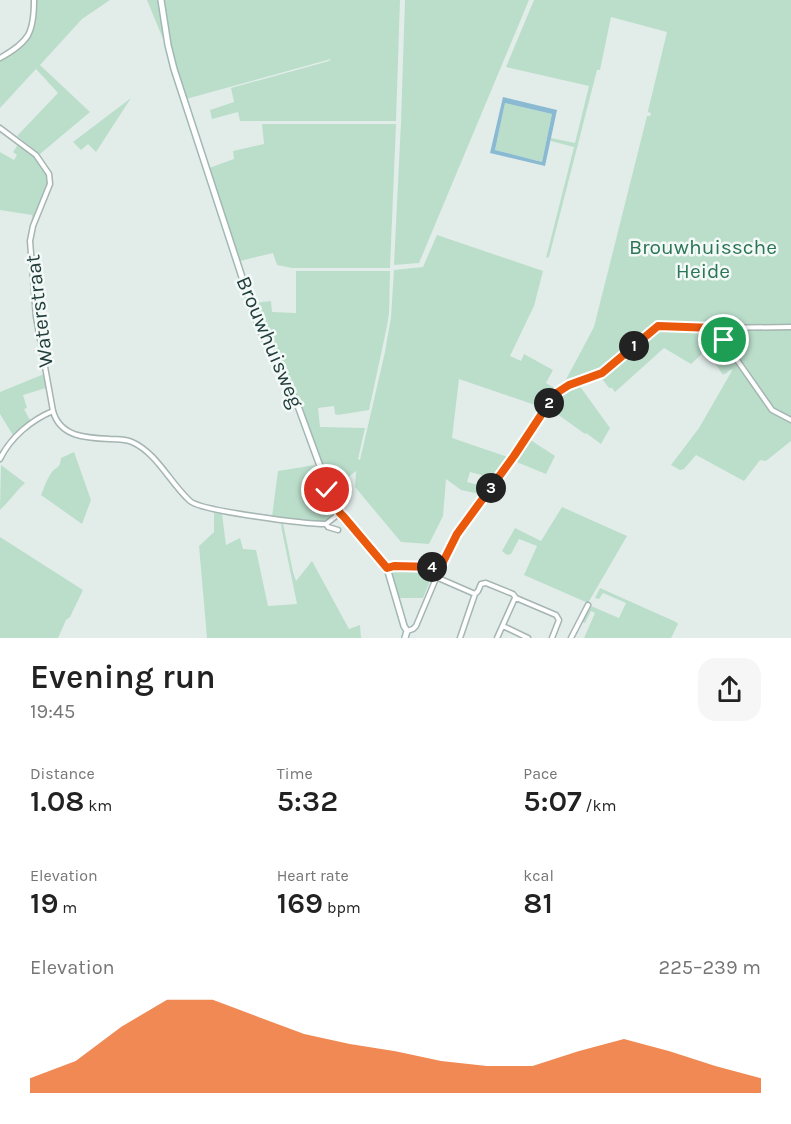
<!DOCTYPE html>
<meta charset="utf-8">
<style>
:root{--surface:#fff;--page:#f6f6f6;--text:#222;--muted:#767676;--accent:#ea580c}
body{margin:0;font-family:Karla,sans-serif;background:var(--page);color:var(--text);height:100vh;display:flex;flex-direction:column;font-size:22px;white-space:nowrap}
*{box-sizing:border-box;margin:0}
p{font-size:20px;color:var(--muted)}
.icon{flex:none;width:33px;height:33px;fill:none;stroke:currentColor;stroke-width:2;stroke-linecap:round;stroke-linejoin:round}
.map{position:relative;height:638px;overflow:hidden}
.drawer{display:flex;flex-direction:column;background:var(--surface);flex:1}
.drawer>*{flex:none}
.pin{position:absolute;display:grid;place-items:center;width:51px;height:51px;color:#fff;margin:-26px;border:3px solid #fff;border-radius:50%;box-shadow:0 2px 6px #0007}
.km{position:absolute;width:30px;height:30px;margin:-15px;border-radius:50%;background:#222;color:#fff;font-size:16px;line-height:30px;text-align:center}
.round{display:grid;place-items:center;flex:none;width:63px;height:63px;border-radius:18px;background:var(--page)}
.overview{display:flex;align-items:center;justify-content:space-between;height:102px;padding:0 30px}
h1{font-size:33px;font-weight:600;line-height:45px}
.figures{display:grid;grid-template-columns:repeat(3,1fr);gap:9px;height:102px;padding:6px 30px}
.figures div{display:grid;align-content:center}
.figures b{font-size:30px;font-weight:600}
.figures small{font-size:16px;font-weight:400}
.figures p{font-size:16px}
.chart{height:168px;padding:12px 30px}
.chart p{display:flex;justify-content:space-between}
.chart svg{width:100%;height:108px;margin-top:6px;fill:var(--accent);opacity:.7}
.map>svg:first-child{display:block}
.green{fill:#bbdecb}
.water{fill:#8ab9d2;fill-rule:evenodd}
.lines{fill:none;stroke-linecap:round;stroke-linejoin:round}
.street-casing{stroke:#a5b5b2;stroke-width:7}
.secondary-casing{stroke:#a1b8b4;stroke-width:8}
.street{stroke:#fff;stroke-width:4}
.secondary{stroke:#fff;stroke-width:5}
.route-casing{stroke:#fff;stroke-width:12}
.route{stroke:#ea580c;stroke-width:8}
.labels{text-anchor:middle;stroke-width:5;stroke-linejoin:round;paint-order:stroke}
.park-label{font-size:21px;fill:#2c7556;stroke:#f3f9f7}
.street-label{font-size:21px;fill:#223e3c;stroke:#f3f9f7}
</style>
<div class="map">
<svg width="791" height="638" viewBox="0 0 791 638">
<rect width="100%" height="100%" fill="#e2edea"/>
<path class="green" d="M36,0h74l-28,19 -42,46 50,47 -50,42 -23,-18 41,-43 -22,-24 -36,39v-49c26,-21 36,-23 36,-59z
M147,0h253l-4,121h-156l-2,-9 -26,7 -2,-9 24,-8 -3,-14 98,-27 2,-2 -145,40 -21,-59 -2,-1z
M405,0h124l-110,263 -25,2 7,-143z
M534,0h257v418l-16,-8 -28,-33 24,34 20,10v20l-25,20 -6,-1 -16,21 -48,-26 -12,14 -4,1 -9,-5 28,-37 34,-59 -5,2 -2,3 -1,-1 -2,2 -17,-25 -15,14 -27,-16 -49,44 -3,-4h-3l-9,-12 52,-44 -4,-1 -45,39 -41,17 32,-60 53,-211h3l1,-3 -3,-1v-1l19,-79 -56,-15 -11,53h-3l-48,187 -3,1 28,-111 -23,-6v-3l24,5 14,-57 -83,-19z
M131,98l-35,54 -8,-8 -7,6 -8,-8z
M505,103l47,11 -10,48 -47,-12z
M262,124h134l-6,144h-98l-15,-3 -4,-12 -33,8 -31,-93 25,-9 -1,-8 31,-7z
M19,143c15,10 27,22 30,41l-18,44 1,-13 -32,-5v-58l14,8 3,-5 -4,-3z
M437,235l106,36 -9,35 -24,50 11,5 3,-7 29,16 -7,13 10,6 -12,19 -85,-29 -7,59 59,20 -15,21 -26,-7 -3,10 22,6 -5,7 -23,-5 -15,-11 -3,37 -14,28 -28,-2 -46,-55 1,-16 -26,21 -29,-85 -41,-84 -6,-20 17,-2 1,11 24,1v-42h94l-1,42 -2,13 -18,84 -31,5 -3,-1 -1,-8 -16,2 2,19 45,1 -7,31 2,1 25,-108 6,-35 3,-47 29,-3z
M44,374l2,14 -23,7 4,13 -3,1 7,13 -17,15 -14,-23v-22z
M579,385l31,43 -9,16 -15,-11 -1,1 -36,-26 12,-17z
M529,439l26,17 -9,18 -32,-13z
M74,452l17,48 -9,24 -41,-29c3,-7 5,-14 9,-20 5,-9 10,-5 11,-17z
M1,465l24,18c-9,8 -16,19 -25,27z
M315,465l13,37 6,9c-2,7 -9,11 -17,12l-45,-6 6,-46z
M562,507l65,29 -39,67 -64,-28 13,-29 -18,-7 -8,15 -4,1 -5,-4 13,-23 26,13z
M214,513l8,1 4,31 14,-7 3,11 13,1 12,56 29,-2 -15,-73 -1,-7 2,-1 10,49 3,9 16,-20 37,68 11,-4 1,13h-154l-8,-92 15,-14z
M0,537l83,53 -13,27 -4,3 -8,18h-58z
M394,569l40,2 -11,27h-25l-8,-27z
M600,588l76,34 2,2 -7,14h-87l11,-25 -4,-2 -6,12 -3,-1 9,-16 28,12 7,-15 -23,-10 -4,6 -4,-1z"/>
<path class="water" d="M503,97l54,13 -12,56 -55,-13zM505,103l47,11 -10,48 -47,-12z"/>
<g class="lines">
<defs>
<path id="street" d="M0,58c29,-16 34,-25 34,-58
M0,128l36,27 13,19 1,10 -17,42 -3,15 6,76 17,94c7,26 33,27 57,28 7,0 15,0 22,3 25,11 38,41 58,59 11,10 116,23 136,23l2,3 10,3
M715,329l15,18 7,13 35,50 19,10
M727,343l2,-15
M0,459c10,-21 31,-39 53,-48
M326,524l14,-11
M387,568l7,-2 42,1 4,1
M436,577l39,17
M503,626l25,12
M407,631l6,-2 3,-3 34,-81 7,-11 58,-78 40,-62 14,-9 33,-12 56,-47 56,2 77,-1
M460,638l15,-44 3,-3 3,-7 5,-1 27,11 3,4 40,17 3,5 -7,18
M497,638l18,-40
M571,638l17,-33"/>
<path id="secondary" d="M161,0l7,45 6,24 81,248 6,15 37,74 34,93 8,14 4,4 43,51 17,58 3,5 -2,7"/>
</defs>
<use href="#street" class="street-casing"/>
<use href="#secondary" class="secondary-casing"/>
<use href="#street" class="street"/>
<use href="#secondary" class="secondary"/>
</g>
<g class="lines">
<defs>
<path id="route" d="M327,490l13,23 4,4 43,51 7,-2 42,1 4,1 17,-34 57,-78 41,-62 14,-9 33,-12 56,-47 56,2 10,12"/>
</defs>
<use href="#route" class="route-casing"/>
<use href="#route" class="route"/>
</g>
<g class="labels">
<g class="park-label">
<text x="703" y="254">Brouwhuissche<tspan x="703" dy="24">Heide</tspan></text>
</g>
<g class="street-label">
<text transform="translate(39 311) rotate(-97)" y="7">Waterstraat</text>
<text transform="translate(270 342) rotate(67)" y="7">Brouwhuisweg</text>
</g>
</g>
</svg>
<div class="pin" style="left:724px;top:340px;background:#1e9e55"><svg class="icon" aria-label="arrive" viewBox="0 0 24 24"><path d="M6 21V4h12l-3 4 3 4H6"/></svg></div>
<div class="pin" style="left:327px;top:490px;background:#d93025"><svg class="icon" aria-label="check" viewBox="0 0 24 24"><path d="M5 12l5 5 9-10"/></svg></div>
<b class="km" style="left:634px;top:346px">1</b>
<b class="km" style="left:549px;top:403px">2</b>
<b class="km" style="left:491px;top:488px">3</b>
<b class="km" style="left:432px;top:567px">4</b>
</div>
<section class="drawer">
<div class="overview"><div><h1>Evening run</h1><p>19:45</p></div><a class="round"><svg class="icon" aria-label="share" viewBox="0 0 24 24"><path d="M12 15V3M7 8l5-5 5 5M5 13v7h14v-7"/></svg></a></div>
<div class="figures">
<div><p>Distance</p><b>1.08<small> km</small></b></div>
<div><p>Time</p><b>5:32</b></div>
<div><p>Pace</p><b>5:07<small> /km</small></b></div>
</div>
<div class="figures">
<div><p>Elevation</p><b>19<small> m</small></b></div>
<div><p>Heart rate</p><b>169<small> bpm</small></b></div>
<div><p>kcal</p><b>81</b></div>
</div>
<div class="chart"><p><span>Elevation</span>225–239 m</p>
<svg viewBox="0 0 160 44" preserveAspectRatio="none"><path d="M0 44V38L10 31L20 17L30 6L40 6L50 13L60 20L70 24L80 27L90 31L100 33L110 33L120 27L130 22L140 27L150 33L160 38V44z"/></svg>
</div>
</section>
